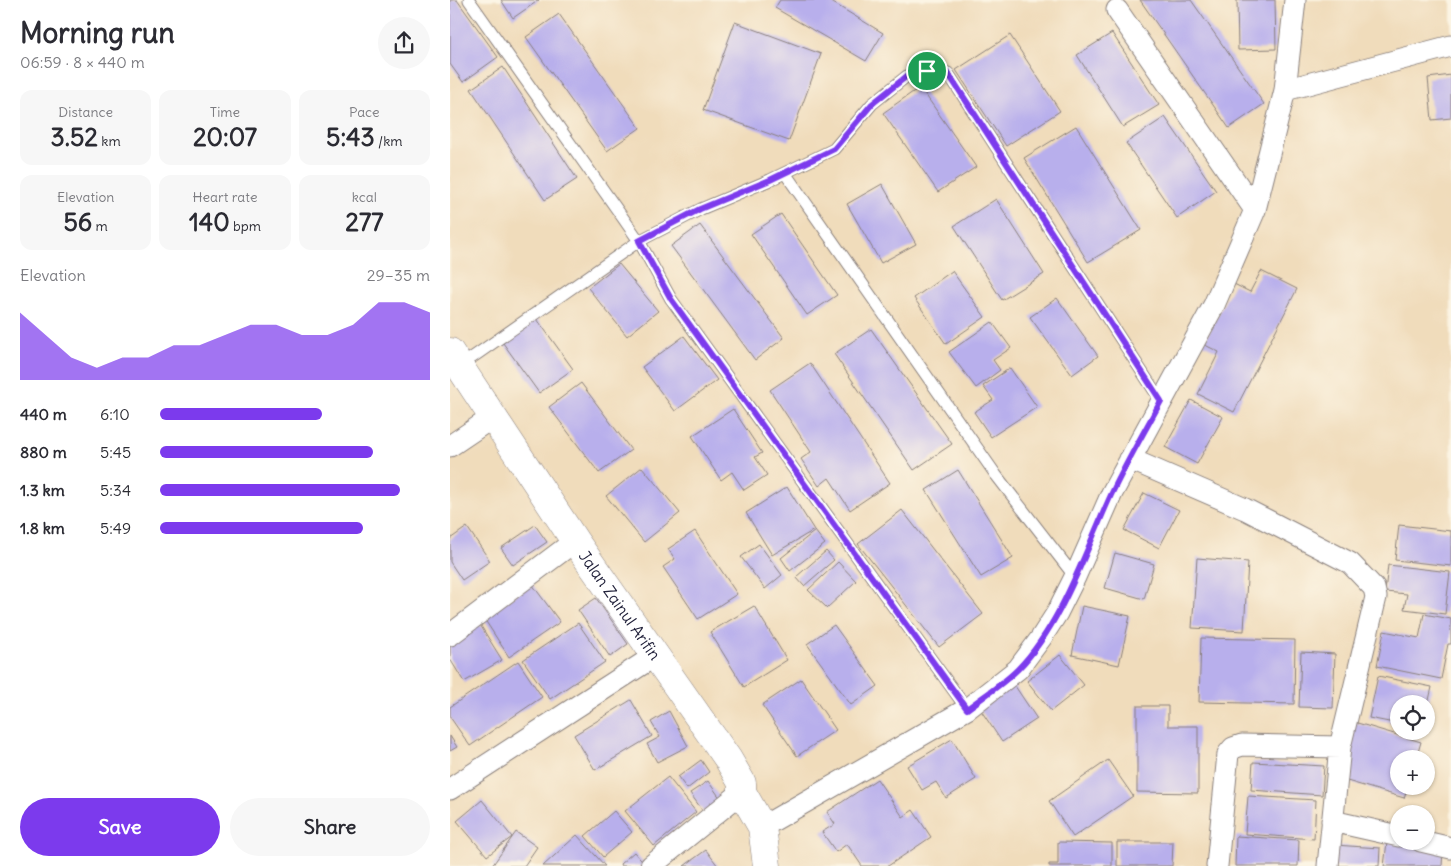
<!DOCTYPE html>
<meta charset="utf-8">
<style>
:root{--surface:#fff;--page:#f7f7f7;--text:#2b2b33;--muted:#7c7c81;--accent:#7c3aed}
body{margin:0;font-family:Delius,sans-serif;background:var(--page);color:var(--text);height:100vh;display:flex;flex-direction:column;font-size:19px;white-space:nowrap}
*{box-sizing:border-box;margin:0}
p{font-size:16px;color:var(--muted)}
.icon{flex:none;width:28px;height:28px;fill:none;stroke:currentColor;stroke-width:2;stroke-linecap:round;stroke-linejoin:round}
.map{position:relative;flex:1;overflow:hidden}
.drawer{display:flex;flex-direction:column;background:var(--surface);width:450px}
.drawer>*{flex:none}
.controls{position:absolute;left:940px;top:695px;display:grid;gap:10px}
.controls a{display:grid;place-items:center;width:45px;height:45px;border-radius:50%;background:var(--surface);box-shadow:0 1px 4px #0004;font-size:25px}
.pin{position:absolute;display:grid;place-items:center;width:42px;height:42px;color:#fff;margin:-21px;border:2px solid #fff;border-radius:50%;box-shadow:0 1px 5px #0007}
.round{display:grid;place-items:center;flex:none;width:52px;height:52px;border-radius:26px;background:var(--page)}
.headline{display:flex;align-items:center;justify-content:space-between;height:85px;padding:0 20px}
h1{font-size:28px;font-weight:700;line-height:38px}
.metrics{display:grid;grid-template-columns:repeat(3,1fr);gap:8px;height:85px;padding:5px 20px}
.metrics div{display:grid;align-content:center;border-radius:12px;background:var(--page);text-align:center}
.metrics b{font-size:25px;font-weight:700}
.metrics small{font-size:14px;font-weight:400}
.metrics p{font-size:14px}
.chart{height:140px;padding:10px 20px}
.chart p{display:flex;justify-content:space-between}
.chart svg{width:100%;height:90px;margin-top:5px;fill:var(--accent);opacity:.7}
.cta{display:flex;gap:10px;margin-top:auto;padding:10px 20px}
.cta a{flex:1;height:58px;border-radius:30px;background:var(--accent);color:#fff;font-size:20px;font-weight:700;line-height:58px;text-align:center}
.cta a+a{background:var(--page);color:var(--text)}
ul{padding:0 20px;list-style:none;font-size:16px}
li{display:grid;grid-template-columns:80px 60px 1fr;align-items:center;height:38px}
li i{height:12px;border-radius:6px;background:var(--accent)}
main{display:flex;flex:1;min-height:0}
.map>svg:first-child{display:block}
.building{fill:#b8afec}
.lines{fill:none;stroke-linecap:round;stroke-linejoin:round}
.service-casing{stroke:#897f7b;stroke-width:13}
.minor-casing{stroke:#897f7b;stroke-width:23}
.tertiary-casing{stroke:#897f7b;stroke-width:29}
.service{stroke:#fff;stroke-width:11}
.minor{stroke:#fff;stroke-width:21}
.tertiary{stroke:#fff;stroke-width:28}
.route-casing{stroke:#fff;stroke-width:10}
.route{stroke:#7c3aed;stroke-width:6}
.labels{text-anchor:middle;stroke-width:4;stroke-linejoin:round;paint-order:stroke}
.street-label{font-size:16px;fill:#22223b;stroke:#fcf5e5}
</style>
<main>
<section class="drawer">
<div class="headline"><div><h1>Morning run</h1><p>06:59 · 8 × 440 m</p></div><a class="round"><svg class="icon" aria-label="share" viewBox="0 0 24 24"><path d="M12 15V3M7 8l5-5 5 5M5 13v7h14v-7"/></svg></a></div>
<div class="metrics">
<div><p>Distance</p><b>3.52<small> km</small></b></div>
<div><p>Time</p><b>20:07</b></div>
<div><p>Pace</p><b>5:43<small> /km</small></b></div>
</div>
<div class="metrics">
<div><p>Elevation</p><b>56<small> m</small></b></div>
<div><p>Heart rate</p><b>140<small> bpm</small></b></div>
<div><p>kcal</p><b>277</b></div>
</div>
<div class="chart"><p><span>Elevation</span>29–35 m</p>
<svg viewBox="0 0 160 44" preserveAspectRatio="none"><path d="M0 44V11L10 22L20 33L30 38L40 33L50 33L60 27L70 27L80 22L90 17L100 17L110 22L120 22L130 17L140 6L150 6L160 11V44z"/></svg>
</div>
<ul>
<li><b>440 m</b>6:10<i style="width:60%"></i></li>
<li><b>880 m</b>5:45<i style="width:79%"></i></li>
<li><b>1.3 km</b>5:34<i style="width:89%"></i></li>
<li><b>1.8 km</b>5:49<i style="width:75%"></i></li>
</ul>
<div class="cta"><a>Save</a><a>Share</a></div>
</section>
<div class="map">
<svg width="1001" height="866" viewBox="0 0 1001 866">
<rect width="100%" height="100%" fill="#fcf5e5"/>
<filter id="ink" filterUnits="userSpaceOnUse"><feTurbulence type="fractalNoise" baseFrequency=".02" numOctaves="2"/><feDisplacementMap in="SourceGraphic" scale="10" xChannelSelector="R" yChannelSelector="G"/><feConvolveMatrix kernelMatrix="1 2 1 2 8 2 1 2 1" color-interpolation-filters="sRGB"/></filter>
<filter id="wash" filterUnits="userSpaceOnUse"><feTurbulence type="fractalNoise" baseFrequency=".0096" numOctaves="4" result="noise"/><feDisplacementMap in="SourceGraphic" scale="20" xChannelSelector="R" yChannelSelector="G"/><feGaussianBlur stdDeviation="1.12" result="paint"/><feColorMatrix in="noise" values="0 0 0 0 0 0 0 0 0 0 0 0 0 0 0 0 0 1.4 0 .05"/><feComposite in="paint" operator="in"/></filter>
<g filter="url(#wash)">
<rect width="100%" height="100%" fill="#f0dcbb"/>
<g id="blocks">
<path class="building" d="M0,0h7l41,57 -35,25 -13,-18z
M51,0h38l-26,18z
M330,0h48l55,33 -17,28 -91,-53z
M690,0h51l73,104 -35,24z
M787,0h38l1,49 -38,1z
M109,14l81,114 -33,23 -81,-114z
M285,22l86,32 -32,87 -86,-31z
M662,33l47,72 -36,22 -46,-72z
M560,35l50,76 -54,35 -50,-76z
M53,67l74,112 -32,21 -74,-111z
M1001,75v43l-19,2 -4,-42z
M470,87l56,80 -38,25 -55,-79z
M715,117l51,74 -39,27 -51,-75z
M626,126l65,104 -53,32 -64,-104z
M432,184l34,60 -35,19 -34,-59z
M546,199l48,75 -42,26 -48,-74z
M331,214l56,81 -30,20 -56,-81z
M250,225l84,113 -29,22 -84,-114z
M169,264l39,47 -31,25 -39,-48z
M502,271l33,46 -39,27 -32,-46z
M811,271l36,18 -63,123 -36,-18 21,-42 -16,-8 31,-60 16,8z
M607,298l41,58 -26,19 -42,-58z
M87,319l36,50 -34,24 -36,-50z
M542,322l19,26 -18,12 7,10 -24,18 -27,-36z
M421,329l81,115 -38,26 -80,-116z
M234,336l33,44 -42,31 -33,-44z
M360,363l80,120 -40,27 -21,-32 -10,8 -18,-27 10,-7 -41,-62z
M560,368l27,39 -46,30 -17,-25 19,-12 -10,-14z
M131,383l50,67 -32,23 -50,-66z
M741,400l32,17 -26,47 -32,-17z
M283,409l29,44 -7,4 12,18 -23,15 -12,-18 -11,8 -29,-44z
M192,467l38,46 -36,29 -38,-46z
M508,470l55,88 -32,19 -55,-87z
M337,487l27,43 -42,25 -26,-42z
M694,493l35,17 -20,38 -35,-18z
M452,510l81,104 -44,33 -81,-103z
M85,525l12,17 -34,23 -12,-17z
M949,525l52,6v35l-56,-6z
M17,527l23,34 -28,19 -12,-18v-23z
M245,531l42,63 -39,25 -35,-52 12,-8 -7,-10z
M365,531l10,13 -35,27 -9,-13z
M309,544l23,31 -17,14 -24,-32z
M376,551l8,9 -30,26 -8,-9z
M665,553l39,11 -10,35 -39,-11z
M747,558l51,4 -4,69 -52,-3z
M388,562l18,19 -29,27 -19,-18z
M938,565l62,7 -5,42 -41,-5 3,-15 -22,-2z
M82,584l28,38 -51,35 -26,-40z
M146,598l32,46 -18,13 -32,-47z
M304,606l33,54 -43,27 -34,-55z
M632,606l48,10 -11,49 -47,-10z
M974,614l27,5v25h-3l-7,35 -64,-13 7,-35 35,7z
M29,623l23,37 -38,22 -14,-23v-19z
M128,623l27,39 -55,37 -27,-39z
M384,625l44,61 -27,19 -44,-61z
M751,638l94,2 -1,64 -95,-2z
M851,652l34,2 -2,54 -34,-1z
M610,655l24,30 -33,26 -24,-30z
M68,661l24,36 -72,49 -20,-29v-10z
M928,676l54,11 -5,22 -1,-5h-27v20l-30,-6z
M351,679l35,51 -39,26 -35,-51z
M563,683l24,36 -35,23 -24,-36z
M181,700l21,36 -57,34 -21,-35z
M687,706h31v20h30v67l-61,-1z
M219,711l19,35 -31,16 -10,-18 13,-7 -9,-15z
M904,722l67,20 -5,17h-17v27h9l-4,12 -67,-20z
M0,736l7,11 -7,4z
M502,739l24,40 -30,19 -10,-16 -14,8 -15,-24z
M251,760l8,12 -22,17 -9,-12z
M658,760l25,36 -60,41 -24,-36z
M803,762l71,4 -2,29 -71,-5z
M218,777l28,35 -42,34 -29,-35z
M427,779l26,38 10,-7 18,27 -43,29h-26l-15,-22 -11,8 -14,-20 13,-8 -8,-12z
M258,781l15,21 -18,12 -15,-21z
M798,796l68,4 -2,39 -69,-5z
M32,800l30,37 -25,19 -30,-35z
M164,811l18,21 -29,25 -18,-21z
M66,832l21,15 -13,19h-32z
M127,835l28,31h-62z
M786,836l63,4 -1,26h-63z
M608,842l54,1v23h-63v-2h9z
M667,842h56l-1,24h-55z
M937,842l56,6 -1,18h-58z
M884,845l46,3 -1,18h-47z
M256,850l12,16h-34z
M184,852l12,14h-25l-1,-2z"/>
</g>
</g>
<g filter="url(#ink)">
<use href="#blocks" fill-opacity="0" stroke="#897f7b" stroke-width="1"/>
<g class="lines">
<defs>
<path id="service" d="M19,0l154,218 16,23 32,58 296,410
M335,173l211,302 79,102
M10,366l179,-125 62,-32 69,-29 64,-31 38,-45 35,-28 20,-5 21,2 213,328"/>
<path id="minor" d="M667,10l138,200
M835,90l166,-44
M0,446l43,-29
M680,459l115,50 105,54 24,25 2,9 -36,150 -12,119
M0,635l125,-94
M0,789l206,-134
M882,821l67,15
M312,827l205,-118 51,-40 23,-31 16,-25 18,-36 37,-84 102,-188 41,-95 30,-120 10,-90
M971,841l30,7
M201,866l91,-74
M767,866l11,-112 5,-6 9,-3 98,2"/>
<g id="tertiary">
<path id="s1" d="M0,352l125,189 153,218 14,24v9l20,35 5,39"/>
</g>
</defs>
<use href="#service" class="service-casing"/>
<use href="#minor" class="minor-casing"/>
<use href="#tertiary" class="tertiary-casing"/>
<use href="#service" class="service"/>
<use href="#minor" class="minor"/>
<use href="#tertiary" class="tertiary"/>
</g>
</g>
<g class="lines" filter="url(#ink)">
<defs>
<path id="route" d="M477,71l21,2 213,328c-17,31 -35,62 -50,94 -26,57 -49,129 -93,174 -15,15 -34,27 -51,40l-296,-410 -32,-58 61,-32 70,-29 64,-31 38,-45 35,-28z"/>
</defs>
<use href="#route" class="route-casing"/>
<use href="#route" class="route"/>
</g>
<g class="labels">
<g class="street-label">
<text dy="6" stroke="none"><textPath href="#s1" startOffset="305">Jalan Zainul Arifin</textPath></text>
</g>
</g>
</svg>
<div class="controls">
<a><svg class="icon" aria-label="locate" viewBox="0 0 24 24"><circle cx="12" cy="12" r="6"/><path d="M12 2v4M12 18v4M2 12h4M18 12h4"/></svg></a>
<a>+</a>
<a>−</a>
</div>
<div class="pin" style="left:477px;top:71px;background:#1e9e55"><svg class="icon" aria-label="arrive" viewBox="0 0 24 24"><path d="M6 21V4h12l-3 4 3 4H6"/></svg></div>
</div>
</main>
